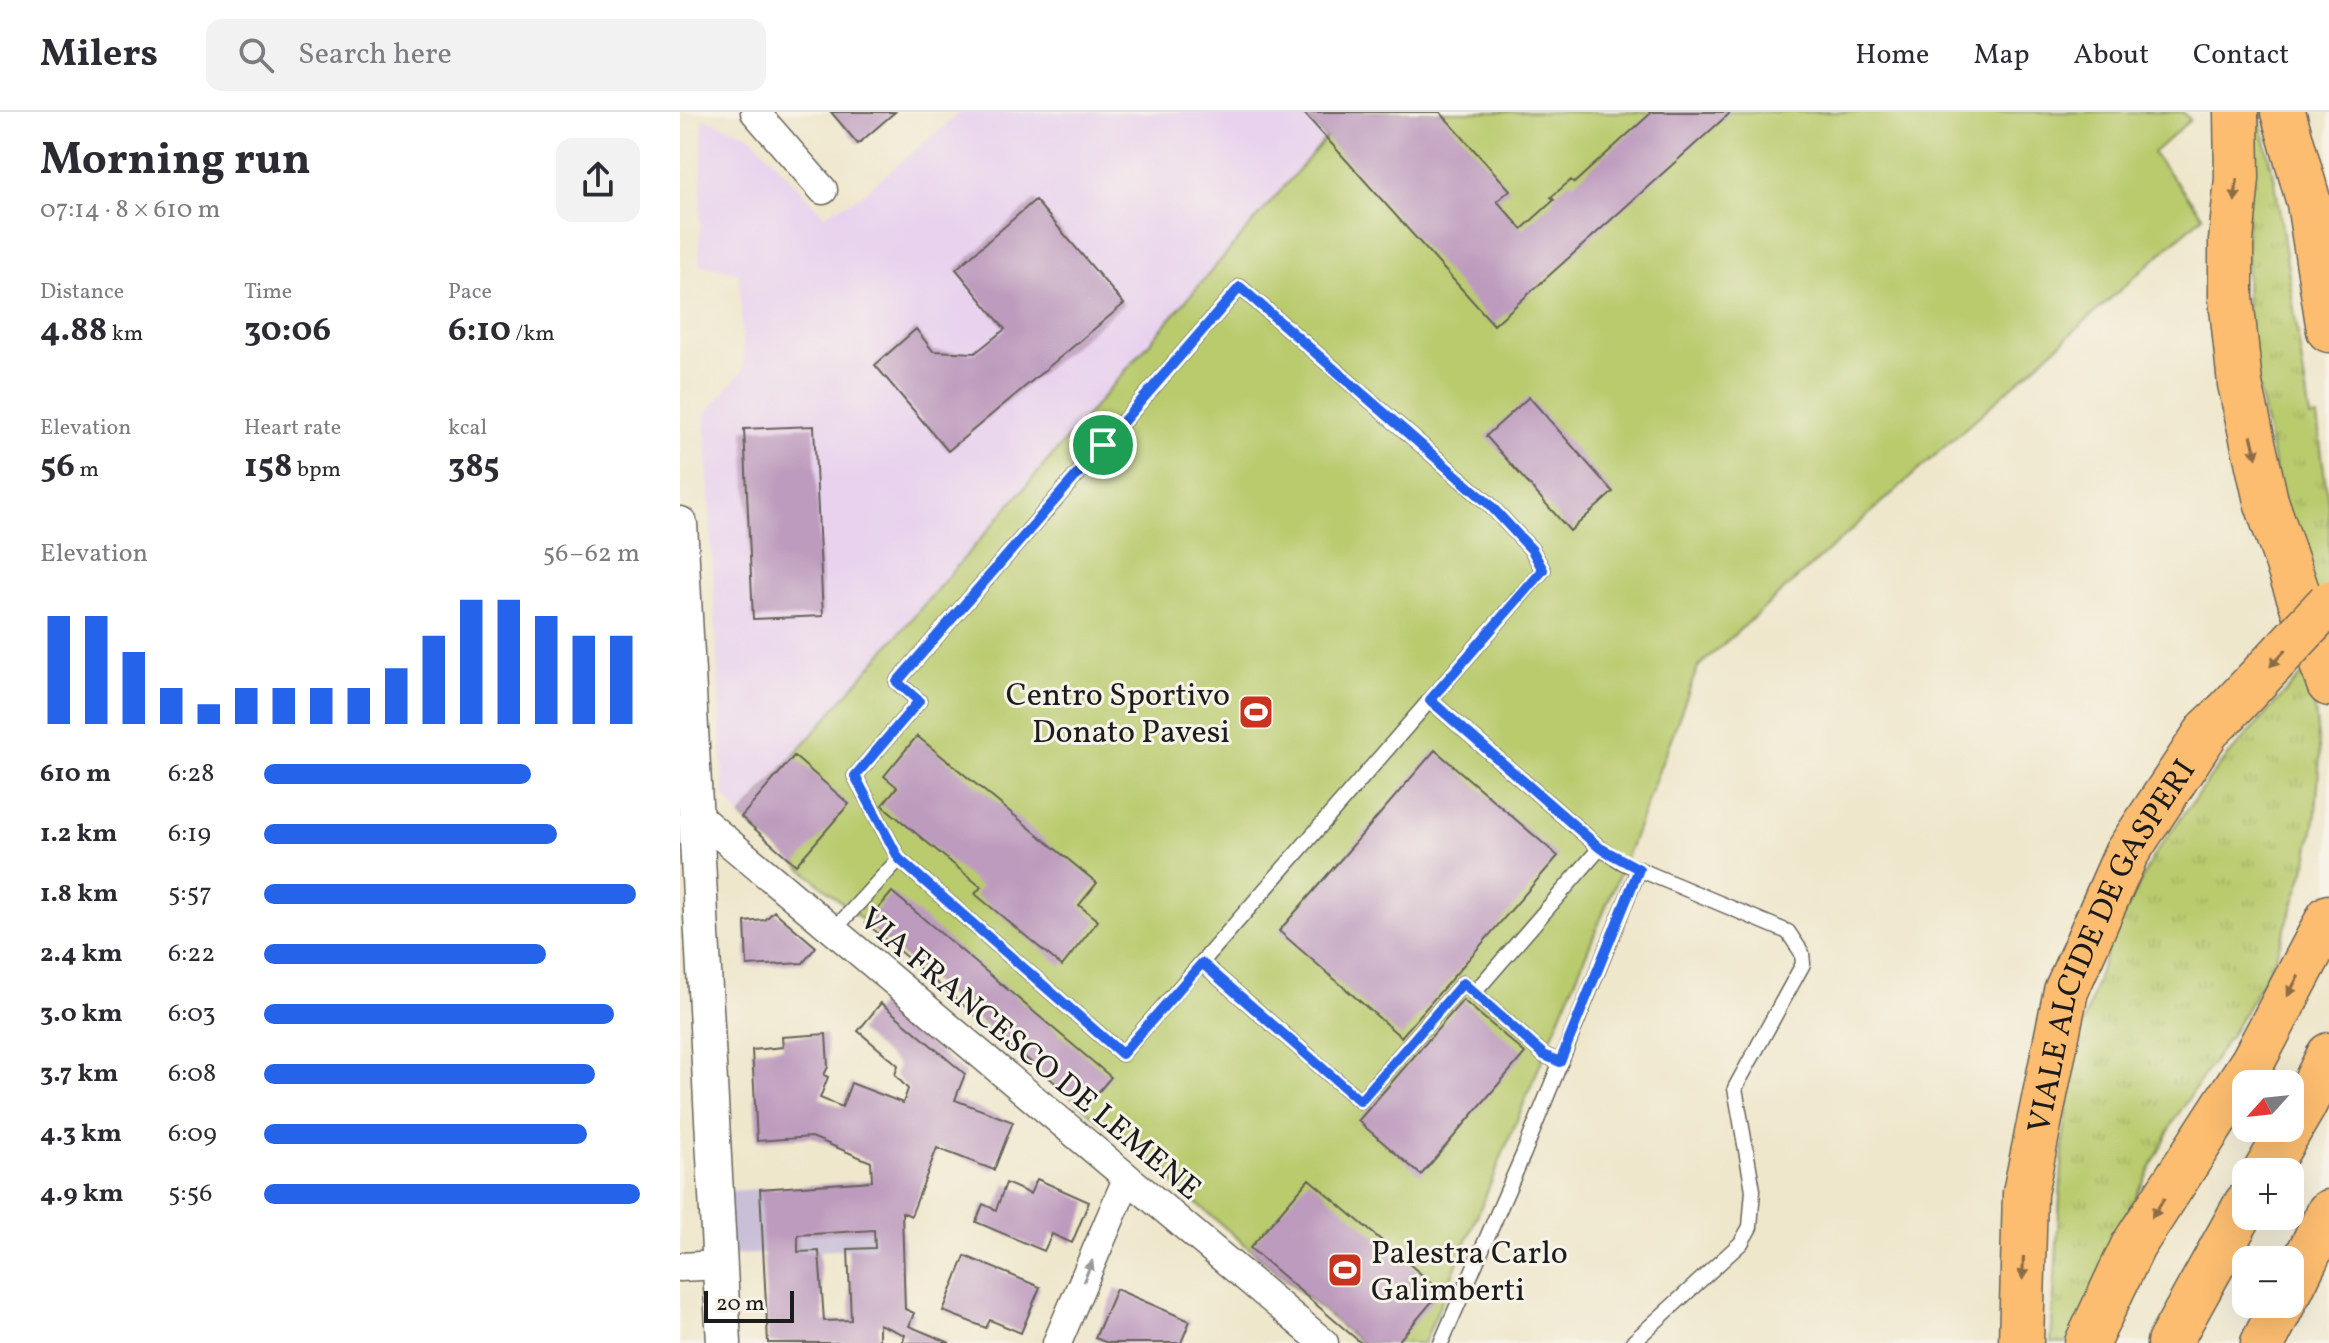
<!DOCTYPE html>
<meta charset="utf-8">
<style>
:root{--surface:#fff;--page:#f2f2f3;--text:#2b2b33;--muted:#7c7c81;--line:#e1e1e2;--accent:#2563eb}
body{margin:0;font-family:Vollkorn,serif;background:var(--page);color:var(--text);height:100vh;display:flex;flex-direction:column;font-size:30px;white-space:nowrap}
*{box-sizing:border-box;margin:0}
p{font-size:26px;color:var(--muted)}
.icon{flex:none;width:44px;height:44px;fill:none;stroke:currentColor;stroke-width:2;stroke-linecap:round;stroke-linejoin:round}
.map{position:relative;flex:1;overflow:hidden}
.panel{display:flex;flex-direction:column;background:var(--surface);width:680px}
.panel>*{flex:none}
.needle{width:52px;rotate:243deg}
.buttons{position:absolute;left:1552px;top:958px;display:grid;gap:16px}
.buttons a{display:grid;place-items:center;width:72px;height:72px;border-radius:16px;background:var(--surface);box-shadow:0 8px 32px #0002;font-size:40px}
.scale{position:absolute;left:24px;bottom:20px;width:90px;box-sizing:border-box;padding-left:8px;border:4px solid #1c1c1c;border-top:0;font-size:22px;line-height:28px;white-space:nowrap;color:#1c1c1c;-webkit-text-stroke:6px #f7f3e8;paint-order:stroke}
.pin{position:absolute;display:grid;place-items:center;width:68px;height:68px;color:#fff;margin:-34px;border:4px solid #fff;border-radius:50%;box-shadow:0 2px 8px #0007}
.round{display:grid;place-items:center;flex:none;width:84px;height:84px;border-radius:16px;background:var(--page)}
.head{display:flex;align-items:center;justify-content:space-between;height:136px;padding:0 40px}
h1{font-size:44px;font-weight:700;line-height:60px}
.metrics{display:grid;grid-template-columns:repeat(3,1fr);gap:12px;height:136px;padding:8px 40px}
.metrics div{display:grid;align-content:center}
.metrics b{font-size:34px;font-weight:700}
.metrics small{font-size:22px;font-weight:400}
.metrics p{font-size:22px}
.chart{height:224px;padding:16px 40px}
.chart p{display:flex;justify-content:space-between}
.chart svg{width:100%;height:144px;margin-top:8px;stroke:var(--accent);stroke-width:6}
ul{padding:0 40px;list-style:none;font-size:26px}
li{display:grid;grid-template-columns:128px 96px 1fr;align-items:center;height:60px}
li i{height:20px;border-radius:10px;background:var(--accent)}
header{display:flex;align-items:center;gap:48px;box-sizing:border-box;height:112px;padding:0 40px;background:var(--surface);border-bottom:2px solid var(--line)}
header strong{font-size:38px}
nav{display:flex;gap:44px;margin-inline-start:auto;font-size:28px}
.search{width:560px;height:72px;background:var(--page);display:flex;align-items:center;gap:20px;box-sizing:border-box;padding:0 28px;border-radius:16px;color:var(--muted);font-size:30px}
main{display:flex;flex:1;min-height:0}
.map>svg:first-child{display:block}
.built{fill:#e8d2ee}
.industrial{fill:#c9bfd7}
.grass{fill:url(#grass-tufts);stroke:#6b7445;stroke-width:2}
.park{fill:#bacb6e;stroke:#6b7445;stroke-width:2}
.building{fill:#bd9bbe;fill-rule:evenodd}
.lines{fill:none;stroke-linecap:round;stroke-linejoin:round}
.service-casing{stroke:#66635a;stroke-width:17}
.minor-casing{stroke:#66635a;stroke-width:31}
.tertiary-casing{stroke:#66635a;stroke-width:37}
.trunk-casing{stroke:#66635a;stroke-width:47}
.service{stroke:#fff;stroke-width:14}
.minor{stroke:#fff;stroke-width:28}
.tertiary{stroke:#fff;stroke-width:34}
.trunk{stroke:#fcbd6f;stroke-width:44}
.trunk-bridge-casing{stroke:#66635a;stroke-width:47;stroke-linecap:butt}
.trunk-bridge{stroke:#fcbd6f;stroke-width:44}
.oneway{fill:#8c6c46}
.oneway2{fill:#999}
.route-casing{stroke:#fff;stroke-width:16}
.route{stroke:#2563eb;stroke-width:10}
.labels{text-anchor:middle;stroke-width:6;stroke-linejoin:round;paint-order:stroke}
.poi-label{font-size:32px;fill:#1c1c1c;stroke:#f7f3e8;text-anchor:end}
.street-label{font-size:32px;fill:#1c1c1c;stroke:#f7f3e8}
</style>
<header>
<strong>Milers</strong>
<div class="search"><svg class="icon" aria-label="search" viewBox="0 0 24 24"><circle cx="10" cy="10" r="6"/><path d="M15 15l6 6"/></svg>Search here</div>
<nav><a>Home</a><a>Map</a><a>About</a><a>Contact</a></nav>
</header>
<main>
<section class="panel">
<div class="head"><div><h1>Morning run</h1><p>07:14 · 8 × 610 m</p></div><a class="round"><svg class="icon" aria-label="share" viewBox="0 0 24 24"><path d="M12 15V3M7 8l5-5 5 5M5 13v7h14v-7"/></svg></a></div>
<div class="metrics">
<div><p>Distance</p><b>4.88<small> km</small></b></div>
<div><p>Time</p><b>30:06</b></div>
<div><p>Pace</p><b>6:10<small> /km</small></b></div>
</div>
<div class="metrics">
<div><p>Elevation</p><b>56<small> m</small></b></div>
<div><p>Heart rate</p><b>158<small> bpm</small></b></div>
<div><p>kcal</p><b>385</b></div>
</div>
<div class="chart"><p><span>Elevation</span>56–62 m</p>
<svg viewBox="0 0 160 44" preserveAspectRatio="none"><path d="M5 44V11M15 44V11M25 44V22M35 44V33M45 44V38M55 44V33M65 44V33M75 44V33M85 44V33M95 44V27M105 44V17M115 44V6M125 44V6M135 44V11M145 44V17M155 44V17"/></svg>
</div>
<ul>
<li><b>610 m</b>6:28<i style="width:71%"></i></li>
<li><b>1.2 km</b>6:19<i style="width:78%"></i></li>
<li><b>1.8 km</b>5:57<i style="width:99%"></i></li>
<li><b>2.4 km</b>6:22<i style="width:75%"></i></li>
<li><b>3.0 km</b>6:03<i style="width:93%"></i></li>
<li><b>3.7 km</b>6:08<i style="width:88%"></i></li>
<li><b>4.3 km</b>6:09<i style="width:86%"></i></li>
<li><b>4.9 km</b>5:56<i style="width:100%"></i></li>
</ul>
</section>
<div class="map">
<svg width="1649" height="1231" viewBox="0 0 1649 1231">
<defs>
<pattern id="grass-tufts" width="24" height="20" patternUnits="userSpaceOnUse" patternTransform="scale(2)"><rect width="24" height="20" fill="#bacb6e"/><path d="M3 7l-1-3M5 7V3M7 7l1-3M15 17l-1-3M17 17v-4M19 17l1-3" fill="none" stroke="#9fae5f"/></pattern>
</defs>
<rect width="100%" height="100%" fill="#f7f3e8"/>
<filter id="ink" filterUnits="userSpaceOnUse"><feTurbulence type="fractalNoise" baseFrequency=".0125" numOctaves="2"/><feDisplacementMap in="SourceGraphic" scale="16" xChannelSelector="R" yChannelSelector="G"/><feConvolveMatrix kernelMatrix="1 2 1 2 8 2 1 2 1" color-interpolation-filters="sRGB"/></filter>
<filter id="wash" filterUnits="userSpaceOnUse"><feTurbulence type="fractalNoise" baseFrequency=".006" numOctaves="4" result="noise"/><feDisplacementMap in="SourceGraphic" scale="32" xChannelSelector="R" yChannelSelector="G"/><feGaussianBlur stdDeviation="1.8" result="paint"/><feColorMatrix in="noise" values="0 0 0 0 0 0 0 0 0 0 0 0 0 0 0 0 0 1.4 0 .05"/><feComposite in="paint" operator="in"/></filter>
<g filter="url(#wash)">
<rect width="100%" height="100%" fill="#efe7cc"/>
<path class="built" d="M281,0h342l23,26 -585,679 -17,-22 -19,-381 39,-45 -5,-97 -40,-7 4,-147 47,17 74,80 36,-19z"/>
<path class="industrial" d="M192,1069l3,67 -156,8 -3,-64z"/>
<path class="grass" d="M1568,0h10l17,69 35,237 7,-1 12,92v133l-41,-111 -42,-203z
M1630,553l10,91 -4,58 -10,53 -32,94 -40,69 -59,89 -66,131 -35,93h-23l13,-210 14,-92 31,-98 45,-88 61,-84z"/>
<path class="park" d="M623,0h880l7,8 -37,33 50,63 -505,451 -74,196 -200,480h-63l-620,-526 585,-679z"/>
<g id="blocks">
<path class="building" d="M151,0h64l-37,32z
M623,0h137l70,78 -13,11 25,28 32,-29 -3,-3 20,-17 3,3 76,-69 -1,-2h82l-237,213z
M355,88l89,104 -176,147 -73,-86 41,-36 17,22 42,2 30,-24 -49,-60z
M849,285l84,95 -43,39 -84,-95z
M134,314l9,190 -70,3 -9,-190z
M237,624l180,147 -18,22 19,16 -36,45 -87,-72 6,-7 -99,-82 15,-18 -13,-11z
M755,638l123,106 -157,181 -122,-106z
M114,644l55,48 -53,61 -55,-48z
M212,780l219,185 -26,31 -219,-185z
M94,799l42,36 -13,16 -56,3 -2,-44 20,-2z
M783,888l62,53 -104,122 -63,-54z
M201,891l84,71 -10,26 58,22 -19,48 -57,-22 -26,68 -9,-4 3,97 9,4 -5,13 41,17h-48l3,-8 -26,-11v19h-111l-8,-154 112,-8 -1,-19 -59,-25 -55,4 -5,-91 31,-3 -1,-10 44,-3 2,33 -4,8 4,2 -8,21 22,9 9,-24 52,20 5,-14 -13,-14 3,-10 -40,-34zM194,1118l1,18 -27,1 3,71 -27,1 -5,-70 -21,1v-17z
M357,1067l52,23 -17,41 -20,-9 -8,17 -68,-29 7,-18 13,6 10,-27 24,11z
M629,1067l132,112 -44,52h-36l-111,-95z
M285,1144l75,31 -19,46 -31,-13 -4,8 -43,-17z
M436,1177l74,32 -9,22h-73l-13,-5z"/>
</g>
</g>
<g filter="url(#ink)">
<use href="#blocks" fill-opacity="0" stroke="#66635a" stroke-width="2"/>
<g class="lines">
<defs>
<path id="service" d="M560,175l249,217 43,46 11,20 -421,484 -223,-195 -44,-83 64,-75 -22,-19z
M750,588l170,148 -126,145
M920,736l24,15 164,69 14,21 1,11 -68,124 18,102 -3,37 -9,16 -109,100
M153,819l66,-72
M522,851l158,138 103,-118 81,72 16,7
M761,1231l82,-188 116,-286"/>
<path id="minor" d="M75,0l68,78
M15,702l629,529
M0,1155l40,-2
M377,1231l70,-164"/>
<path id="tertiary" d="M0,412l44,819"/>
<g id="trunk">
<path d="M1556,0l1,66 -6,63v57l9,86 26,117 63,183"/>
<path d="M1603,0l26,91 20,127"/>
<path d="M1585,1060l38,-65 26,-52"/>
<path d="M1610,1179l39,-79"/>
<path id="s1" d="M1341,1231l4,-150 41,-202 60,-137 82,-124 18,-17"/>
<path d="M1407,1231l46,-97 120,-185 76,-144"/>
<path d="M1489,1231l77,-139"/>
<path d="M1583,1231l20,-39"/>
</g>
</defs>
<use href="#service" class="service-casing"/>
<use href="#minor" class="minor-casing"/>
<use href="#tertiary" class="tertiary-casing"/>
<use href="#trunk" class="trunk-casing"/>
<use href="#service" class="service"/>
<use href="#minor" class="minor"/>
<use href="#tertiary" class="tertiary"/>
<use href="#trunk" class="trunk"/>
<defs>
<path id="trunk-bridge" d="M1546,601l103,-110"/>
</defs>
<use href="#trunk-bridge" class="trunk-bridge-casing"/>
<use href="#trunk-bridge" class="trunk-bridge"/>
</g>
<defs><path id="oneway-solid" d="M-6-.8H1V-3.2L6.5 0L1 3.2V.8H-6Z" transform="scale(2)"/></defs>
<g class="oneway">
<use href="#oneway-solid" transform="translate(1556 78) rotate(96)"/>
<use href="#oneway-solid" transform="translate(1574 335) rotate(77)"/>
<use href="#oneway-solid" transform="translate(1598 546) rotate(133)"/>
<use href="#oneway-solid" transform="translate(1613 874) rotate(118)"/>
<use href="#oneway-solid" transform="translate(1478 1096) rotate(123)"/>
<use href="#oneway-solid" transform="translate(1343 1156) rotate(92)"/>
</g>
<use class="oneway2" href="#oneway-solid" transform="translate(408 1159) rotate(-67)"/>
</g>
<g class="lines" filter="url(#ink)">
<defs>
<path id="route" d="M560,175l249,217 43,46 11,20 -113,130 170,148 39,21 -79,193 -16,-7 -81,-72 -103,118 -158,-138 -80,91 -223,-195 -44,-83 64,-75 -22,-19z"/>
</defs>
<use href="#route" class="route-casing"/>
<use href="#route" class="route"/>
</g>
<defs>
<symbol id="stadium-square" viewBox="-11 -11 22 22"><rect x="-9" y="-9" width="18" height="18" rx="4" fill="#c8321e" stroke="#f7f3e8"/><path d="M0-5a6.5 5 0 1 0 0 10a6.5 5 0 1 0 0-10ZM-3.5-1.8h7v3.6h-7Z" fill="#fff"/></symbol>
</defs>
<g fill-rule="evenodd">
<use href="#stadium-square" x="556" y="580" width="40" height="40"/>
<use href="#stadium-square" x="645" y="1138" width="40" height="40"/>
</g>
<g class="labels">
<g class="poi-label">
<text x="550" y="593">Centro Sportivo<tspan x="550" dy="37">Donato Pavesi</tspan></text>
<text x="691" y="1151" text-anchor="start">Palestra Carlo<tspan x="691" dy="37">Galimberti</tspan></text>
</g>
<g class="street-label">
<text dy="11" stroke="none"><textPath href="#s1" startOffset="414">VIALE ALCIDE DE GASPERI</textPath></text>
<text transform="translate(351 941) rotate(40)" y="11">VIA FRANCESCO DE LEMENE</text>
</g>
</g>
</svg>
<div class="buttons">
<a><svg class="needle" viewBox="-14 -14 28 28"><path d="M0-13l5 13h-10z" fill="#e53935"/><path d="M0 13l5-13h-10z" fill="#7c7c81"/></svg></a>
<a>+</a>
<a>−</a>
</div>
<div class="scale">20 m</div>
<div class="pin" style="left:423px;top:333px;background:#1e9e55"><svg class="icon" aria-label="arrive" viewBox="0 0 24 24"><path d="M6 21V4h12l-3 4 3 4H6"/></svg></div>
</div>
</main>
